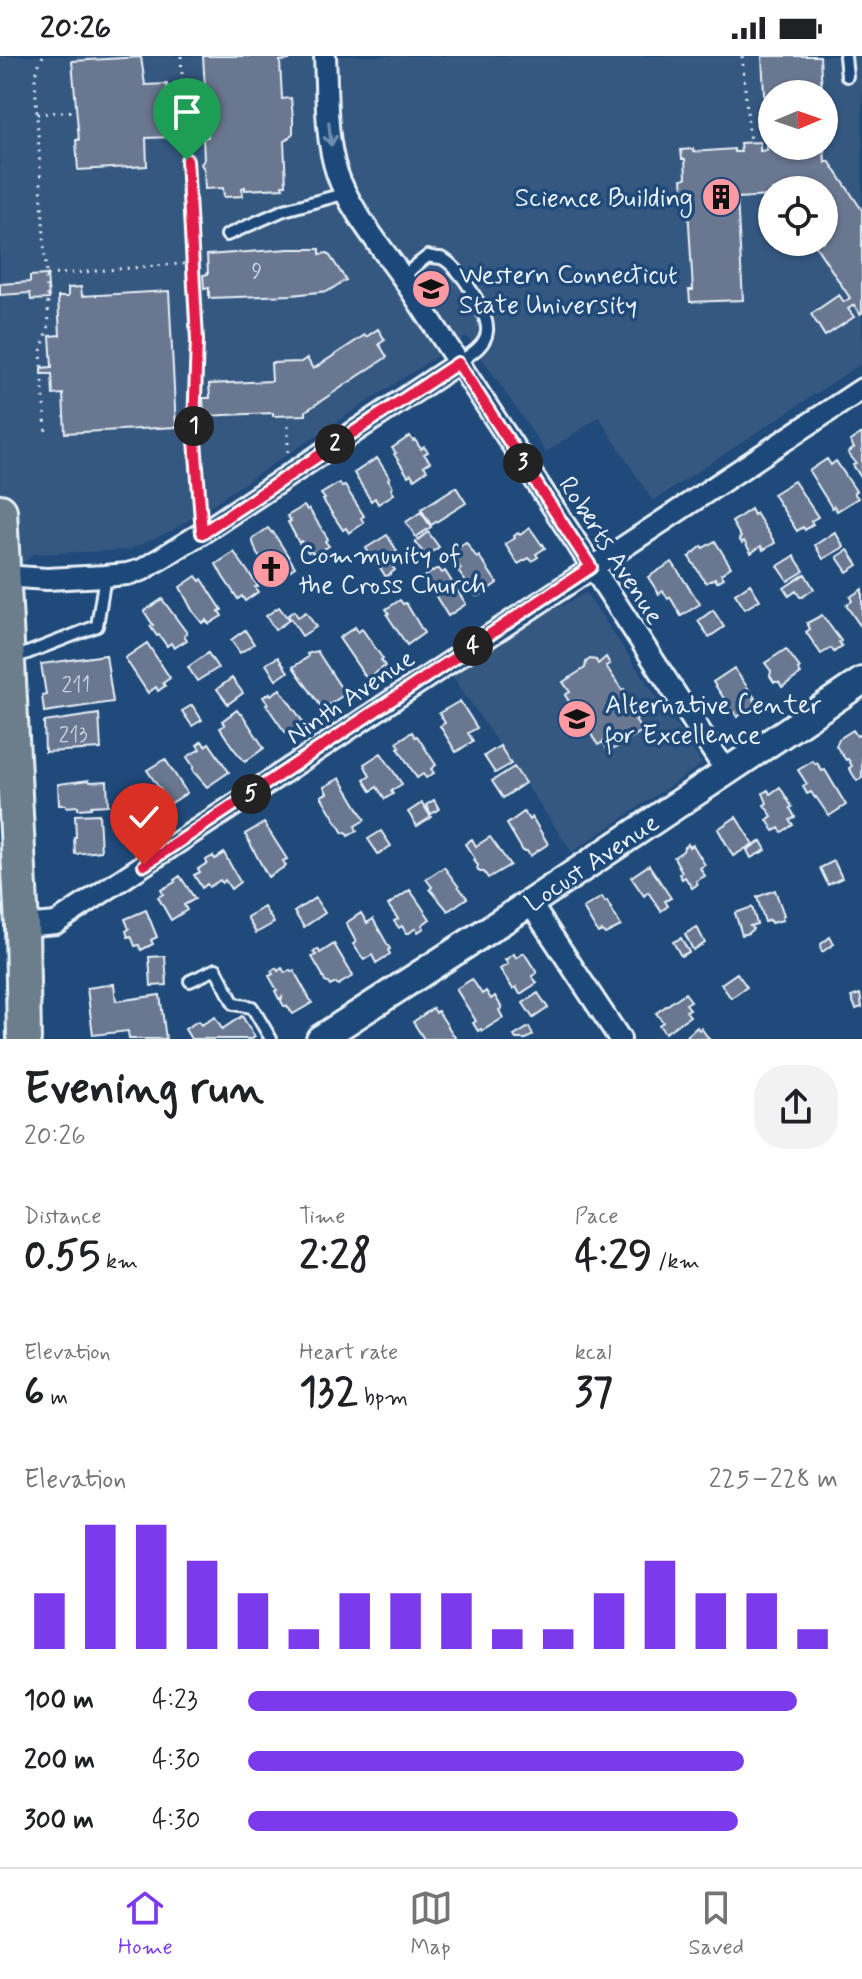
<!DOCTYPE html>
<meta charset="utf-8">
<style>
:root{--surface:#fff;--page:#f2f2f2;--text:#202124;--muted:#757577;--line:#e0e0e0;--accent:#7c3aed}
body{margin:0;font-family:Mynerve,sans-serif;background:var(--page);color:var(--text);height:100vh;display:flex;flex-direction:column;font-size:30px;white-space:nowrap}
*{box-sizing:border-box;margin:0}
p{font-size:26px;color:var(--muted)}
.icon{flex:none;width:44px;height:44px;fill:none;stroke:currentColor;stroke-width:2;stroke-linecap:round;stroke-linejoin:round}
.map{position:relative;height:983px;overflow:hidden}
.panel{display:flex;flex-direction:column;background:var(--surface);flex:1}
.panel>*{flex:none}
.needle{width:52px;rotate:88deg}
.buttons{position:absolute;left:758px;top:24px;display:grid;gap:16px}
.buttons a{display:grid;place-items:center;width:80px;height:80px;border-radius:50%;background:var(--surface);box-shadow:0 2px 6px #0004;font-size:40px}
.pin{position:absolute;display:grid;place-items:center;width:68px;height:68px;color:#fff;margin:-82px -34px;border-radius:50% 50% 50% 0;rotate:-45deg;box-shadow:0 0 8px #0007}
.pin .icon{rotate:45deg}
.km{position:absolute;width:40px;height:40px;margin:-20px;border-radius:50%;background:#222;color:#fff;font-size:22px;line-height:40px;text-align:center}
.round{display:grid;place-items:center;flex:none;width:84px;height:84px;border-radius:32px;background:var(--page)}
.head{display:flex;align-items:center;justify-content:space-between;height:136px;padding:0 24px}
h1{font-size:44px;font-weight:800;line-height:60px}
.figures{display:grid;grid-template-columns:repeat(3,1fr);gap:12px;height:136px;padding:8px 24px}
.figures div{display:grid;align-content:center}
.figures b{font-size:40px;font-weight:800}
.figures small{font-size:22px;font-weight:400}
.figures p{font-size:22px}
.chart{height:224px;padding:16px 24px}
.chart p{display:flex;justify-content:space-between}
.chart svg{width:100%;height:144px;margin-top:8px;stroke:var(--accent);stroke-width:6}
ul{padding:0 24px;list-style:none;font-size:26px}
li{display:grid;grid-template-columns:128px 96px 1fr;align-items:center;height:60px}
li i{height:20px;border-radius:10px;background:var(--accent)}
.status{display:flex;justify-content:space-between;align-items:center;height:56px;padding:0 40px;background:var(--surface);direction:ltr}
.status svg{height:22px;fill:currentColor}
.tabs{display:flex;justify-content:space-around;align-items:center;height:112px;border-top:2px solid var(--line);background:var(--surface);font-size:22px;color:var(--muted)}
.tabs a{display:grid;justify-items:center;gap:4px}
.tabs .selected{color:var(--accent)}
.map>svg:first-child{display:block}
.built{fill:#365881;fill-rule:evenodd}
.building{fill:#6b7790;stroke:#e8f1f8;stroke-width:2}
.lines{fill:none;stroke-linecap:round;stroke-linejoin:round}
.service-casing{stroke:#e8f1f8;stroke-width:16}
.minor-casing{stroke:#e8f1f8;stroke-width:26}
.tertiary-casing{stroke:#e8f1f8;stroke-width:32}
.primary-casing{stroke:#e8f1f8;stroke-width:38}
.path{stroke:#e8f1f8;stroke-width:3;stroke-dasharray:2 6;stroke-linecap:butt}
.service{stroke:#1f4a7a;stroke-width:10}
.minor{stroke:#1f4a7a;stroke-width:20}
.tertiary{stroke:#1f4a7a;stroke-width:26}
.primary{stroke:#6c7d8b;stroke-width:32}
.oneway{stroke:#6f8dac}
.route-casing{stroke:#fff;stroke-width:16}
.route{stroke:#e11d48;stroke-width:10}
.labels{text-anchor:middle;stroke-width:7;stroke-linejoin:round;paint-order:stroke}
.number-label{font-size:22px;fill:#c9d2de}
.poi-label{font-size:26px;fill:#e8f1f8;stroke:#1f4a7a;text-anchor:start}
.street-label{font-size:26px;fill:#e8f1f8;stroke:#1f4a7a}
</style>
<div class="status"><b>20:26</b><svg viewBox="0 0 49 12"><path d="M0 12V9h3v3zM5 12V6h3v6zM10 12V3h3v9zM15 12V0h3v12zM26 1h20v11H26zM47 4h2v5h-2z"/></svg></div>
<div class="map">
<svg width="862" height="983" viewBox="0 0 862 983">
<rect width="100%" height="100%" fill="#1f4a7a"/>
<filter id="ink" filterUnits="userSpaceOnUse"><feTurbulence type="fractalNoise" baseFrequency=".0125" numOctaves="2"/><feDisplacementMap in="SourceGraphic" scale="16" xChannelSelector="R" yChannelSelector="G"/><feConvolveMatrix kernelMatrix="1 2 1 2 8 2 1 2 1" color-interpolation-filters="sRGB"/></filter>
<g filter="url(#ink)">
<path class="built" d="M0,0h862v307l-209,138 -54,-84 -53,35 -79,-116 -294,194 -45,20 -95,4 -33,30zM772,38h52v52h-52zM772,134h52v52h-52z
M586,537l116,171 -130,88 -121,-178 79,-52z"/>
<path class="building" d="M203,0h86v4l-9,1 2,38 9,-1 2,20v15l-6,7 -3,1 2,44h-4l1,3 -38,2v-3l-3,1 1,8 -19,1 -1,-9 -18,1 -1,-20 -3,-5 3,-4 -1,-22 5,-1z
M762,0h58l2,38h-50v52h52l1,17 4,-2 33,49v103l-2,1 -6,-9 -6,4 6,8 -29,19 -14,-22 28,-19 5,7 6,-4 -37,-56h11v-52h-52v8h-2v-2l-33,2 6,102 -53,2 -1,-12h4l-6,-99h-4l-1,-12 4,-1 -1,-19h-3l-1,-9 12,-1v3l41,-3v3h7l-1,-9 20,-1v9l7,-1z
M141,1l4,28 22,-1 3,53 -24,1 1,28 -69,4 -2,-30h3l-7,-79z
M289,193h31v5l8,-1 18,27 -18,11 -36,4 -83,3v-10l-5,1 -1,-14 5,-1 -1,-19z
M47,219l2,24 -18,1 -1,-7 -30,2v-11l30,-2v-6z
M81,231l1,9 87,-5 7,136 -111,6 -2,-39 -10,1 -1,-21h-11v-6l11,-1 -2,-31 10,-1 -2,-38h10v-9z
M378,273l7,11 -6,4 8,13 -81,54v4l-33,1v-3l-69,3 -1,-18h7l-1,-14 63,-3 -1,-18 30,-1 6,-4 6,11 52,-34 1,2z
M862,377v46l-9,-14 3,-2 -8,-10 6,-5 -4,-7z
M410,380l3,5 2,-1 6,9 3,-2 4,5 -4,2 6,8 -6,4 3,4 -13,9 -3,-5 -3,2 -14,-22 2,-1 -4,-5z
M377,402l13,20 -2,1 5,8 -2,2 3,5 -16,10 -3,-6 -4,3 -17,-28z
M827,403l4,6 5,-4 20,30 -2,2 4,5 -21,13 -3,-5 -2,2 -23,-37z
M794,425l24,36 -7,4 2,3 -8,6 -2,-3 -6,4 -24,-37z
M339,427l3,4 3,-1 19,30 -3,2 3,5 -15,10 -3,-5 -3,2 -20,-30 2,-1 -4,-5z
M456,431l10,16 -35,22 -10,-16z
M304,450l3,4 2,-1 19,30 -3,2 4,5 -15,9 -3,-4 -3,1 -7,-11 -2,2 -11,-21 3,-1 -4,-5z
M751,453l3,6 2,-2 19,30 -12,7 -2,-4 -10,7 -7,-12 -2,2 -3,-4 2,-2 -9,-15z
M421,456l10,15 -15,10 -10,-15z
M268,472l4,5 1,-1 22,35 -18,12 -20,-25 -5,-15z
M530,472l12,17 1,-1 2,4 -9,6 2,3 -6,4 -3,-3 -11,6 -13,-20 10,-6 -1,-2 4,-3 2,2z
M428,476l11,15 -13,9 -11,-14z
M835,476l9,15 -21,12 -8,-14z
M387,479l10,16 -21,13 -10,-16z
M715,485l16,26 -10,7 3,4 -7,4 -2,-4 -9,5 -17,-26 13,-11 1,2z
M466,486l11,16 2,-2 18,27 -18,13h-3l-18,-25 3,-2 -11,-16z
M848,494l10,15 -11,7 -10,-15z
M234,496l24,34 -3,1 3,5 -13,9 -3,-5 -4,3 -15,-22 -7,-13z
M794,500l10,15 -16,10 -10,-15z
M386,501l9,13 -9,7 -9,-14z
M672,506l28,42 -19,12 -11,-19 -2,2 -5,-8 -4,3 -11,-17z
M436,513h3l3,4 3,-2 21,33 -18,12 -24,-39z
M805,518l9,15 -12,8h-2l-4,-6 -7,5 -5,-8z
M196,520l4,5 2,-2 20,31 -3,1 3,5 -13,8 -3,-4 -4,3 -9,-11 -13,-25z
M750,528l10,16 -15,9 -10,-15z
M862,533v38h-1l-15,-22 6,-4 -2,-4z
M162,543l25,34 -3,2 3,5 -13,8 -3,-5 -4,3 -8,-11 -2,1 -7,-10 3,-1 -9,-14z
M400,544l3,4 3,-1 18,30 -17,12 -20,-30 2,-2 -3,-4z
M279,551l10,13 -14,10 -9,-14z
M713,554l11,17 -15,10 -11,-16z
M294,555l4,6 8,-5 10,15 -14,9 -14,-21z
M822,559l19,26 -2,1 3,4 -8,6 -3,-4 -10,6 -15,-22 4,-3 -3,-6z
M355,571l3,5 4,-3 21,30 -2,1 4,6 -18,13 -28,-41z
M245,574l9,14 -14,9 -9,-13z
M147,587l23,35 -7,5 2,3 -7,5 -2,-4 -8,6 -23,-35z
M786,593l14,19 -2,2 3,4 -19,13 -3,-5h-5l-4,-6 1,-5 -6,-8z
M317,595l28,43 -22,15 -30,-42 15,-10 -1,-3z
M208,597l10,15 -21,13 -9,-14z
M106,599l7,47 -69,10 -2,-17 4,-1 -5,-30z
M278,601l10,15 -12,8 -10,-16z
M606,601l4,7 -4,2 16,24 2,-1 2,4 -1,1 15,23 -5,3 7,11 -33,21 -6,-10 -5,3 -14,-22 -5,-4v-2l-14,-22 5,-3 -7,-10 22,-14 1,-6 4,-3 6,1 2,4z
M734,612l21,30 -2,1 3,5 -19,13 -3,-5 -5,-1 -4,-5v-6l-12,-18z
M232,622l11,15 -15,11 -11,-15z
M280,633l23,33 -10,10 -2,-2 -5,3 -4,-5 -16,-23 2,-1 -5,-7 7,-4 1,2z
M460,645l17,27 -9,5 5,8 -17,11 -16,-26 5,-3 -6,-10z
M192,649l10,15 -10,6 -10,-15z
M237,654l3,4h2l22,34 -19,14 -12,-14 -13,-20 5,-3 -3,-4z
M99,658l2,35 -56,3 -1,-30z
M853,674l4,6 2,-1 3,2v41l-5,3 -8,-13 3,-2 -4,-7 -2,1 -10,-14 3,-7z
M412,676l3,5 2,-1 19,29 -5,4 3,4 -8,5 -3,-4 -6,4 -19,-30 2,-1 -3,-5z
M202,685l3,5 4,-3 20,29 -22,15 -14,-16v-5l-6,-9 13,-8 -3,-4z
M500,690l11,18 -16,9 -11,-17z
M381,697l21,31 -11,7 2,3 -8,5 -8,-12 -6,4 -7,-11 6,-4 -6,-12z
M165,703l22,34 -17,11 -23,-34z
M813,705l2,3 2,-1 5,8 3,-1 21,35 -17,11 -13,-19 -1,1 -4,-6 -4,2 -4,-8 4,-2 -9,-14z
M514,711l11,16 -22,15 -11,-17z
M340,722l25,42 -10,6 2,5 -9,5 -2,-4 -3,1 -22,-37 6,-3 -3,-6z
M89,724l1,2 17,-1 1,24 -17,1v2l-13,1v-3l-12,1v-2h-7l-1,-21z
M780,731l12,20 -2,1 5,9 -5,3 3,5 -11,7 -3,-4 -5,3 -7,-11 5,-4 -8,-11 3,-2 -4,-10 5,-3 2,4z
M434,744l5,9 -8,5 -5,-9z
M422,747l9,14 -14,9 -9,-14z
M524,756l5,8 3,-3 16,27 -18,12 -3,-5h-4l-16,-27z
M99,758l2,37 -26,3 -1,-17h2l-1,-22z
M736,761l17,27 -20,12 -15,-27z
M264,767l23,36 -4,2 3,5 -18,11 -23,-43z
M381,775l10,15 -13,8 -10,-15z
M490,781l20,28 -22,13 -4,-6h-4l-3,-3 1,-4 -5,-5 2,-1 -10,-15 7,-5 4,7z
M761,785l5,9 -15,8 -4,-8z
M688,788l1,3 4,-2 12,20 -5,3 5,8 -9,5 2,3 -6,4 -7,-11 -3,2 -3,-5 3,-2 -8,-15 9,-6 1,-4z
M224,797l16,29 -9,7 -6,-9 -3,3 -2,-3 -11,7 -2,-3 -5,4 -8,-13 6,-3 -2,-3 9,-6 -1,-3 7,-4 2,3z
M834,805l8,17 -14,7 -8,-17z
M649,809l22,33 -6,3 3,5 -7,5 -13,-19 -4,4 -13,-19z
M444,811l23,31 -19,13 -18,-22 2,-2 -6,-8z
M180,820l15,23 -11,6 3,5 -16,10 -13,-23 5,-3 -2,-4 14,-8 -1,-2z
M410,834l20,29 -8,6 2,3 -6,4 -2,-4 -7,5h-3l-4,-7 -3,2 -5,-7 4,-2 -10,-14z
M775,834l9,25 -2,1 1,4 -12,3 -1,-3 -5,2 -8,-25z
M602,841l3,5 2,-1 14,25 -16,8 -3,-3 -4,2 -15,-25z
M315,842l10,15 -21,14 -10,-15z
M264,851l10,16 -18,10 -9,-16z
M752,851l5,17 -7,2 3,3 -5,4 -6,2 -7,-22z
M146,854l11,27 -6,3 2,4 -12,6 -2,-5 -4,1 -4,-10 -3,1 -2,-6 3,-2 -4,-10z
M361,857l6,10 6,-4 17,30 -2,1 2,4 -14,9 -4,-8 -8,5 -11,-16 3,-2 -10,-19z
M697,871l8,16 -12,7 -8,-16z
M830,881l4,7 -12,8 -2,-5 1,-3z
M681,882l8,14 -8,4 -8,-14z
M334,888l19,32 -15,9 -2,-2 -6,3 -2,-3 -3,-1 -3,-8 -10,-17 4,-2 -3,-3 5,-3 2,4z
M524,897l13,20 -5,3 5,7 -17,11 -4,-7 -3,2 -13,-20 8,-5 -3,-4 9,-6 2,4z
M165,900l2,29 -16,1 -2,-29z
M276,912l2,3 4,-3 3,5 5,-3 1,2 3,-1 18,32 -19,11 -6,-8h-3l-3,-5 1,-4 -3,2 -4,-8 2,-1 -8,-14 4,-2 -2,-3z
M737,917l10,14 -16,11 -10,-14z
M472,923l10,15 4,-3 5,8 4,-3 7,12 -3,2 4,8 -21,13 -1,-2 -3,2 -5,-8 3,-2 -20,-32z
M114,928l2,17 44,-6 6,44h-37l-1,-8 -35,4 -6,-47z
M538,937l10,15 -15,10 -10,-15z
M685,937l6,8 -5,3 4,5 -4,2 4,5 -25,17 -6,-8 4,-3 -7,-9z
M860,938l2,13 -6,2 -5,-12z
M433,952l3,5 2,-2 18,28h-32l-11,-17z
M242,960l13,21 -3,2h-61l-6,-10 13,-8 3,4 14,-8 7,12z
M529,971l4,8 -7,4h-10l-2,-3z
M697,971l2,3 2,-2 8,11h-23l-1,-1z"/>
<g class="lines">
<defs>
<path id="service" d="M845,0l2,20
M227,179l57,-25 63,-17
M403,222l11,-11 14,-11c1,1 12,2 13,2 17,6 48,55 46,73 -1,15 -18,24 -29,32
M12,603l85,-33 8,-50
M190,925l26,-12 18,35 18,3 19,32"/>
<path id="minor" d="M325,0c2,37 0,82 12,117 11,34 45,75 66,105l323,493
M3,520l44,3 58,-3 22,-2 15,-4 60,-37 256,-170
M530,847l90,136
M22,870l34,-3 806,-534"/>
<g id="tertiary">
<path id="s1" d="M320,983l210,-136 332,-222"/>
</g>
<path id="primary" d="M0,455l22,415 2,113"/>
</defs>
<use href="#service" class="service-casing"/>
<use href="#minor" class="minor-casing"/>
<use href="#tertiary" class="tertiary-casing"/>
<use href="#primary" class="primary-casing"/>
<path class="path" d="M43,0l-5,10 -3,14 14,245 -8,26 5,82
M181,0l16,284 -3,87 6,86
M742,0l8,87
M37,58l37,-3
M47,219l144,-12
M288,396v-28"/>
<use href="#service" class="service"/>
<use href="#minor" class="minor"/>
<use href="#tertiary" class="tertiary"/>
<use href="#primary" class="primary"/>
</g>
<defs><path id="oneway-shaft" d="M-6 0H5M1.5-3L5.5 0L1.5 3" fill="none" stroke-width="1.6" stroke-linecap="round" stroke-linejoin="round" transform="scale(2)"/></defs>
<use class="oneway" href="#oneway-shaft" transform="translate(330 78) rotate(84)"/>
</g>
<g class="lines" filter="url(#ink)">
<defs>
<path id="route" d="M144,809l447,-298 -133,-204 -256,170 -8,-106 3,-87 -10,-180"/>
</defs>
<use href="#route" class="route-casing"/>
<use href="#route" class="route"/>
</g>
<defs>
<symbol id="building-disc" viewBox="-11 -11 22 22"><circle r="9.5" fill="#ff9aa2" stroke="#1f4a7a"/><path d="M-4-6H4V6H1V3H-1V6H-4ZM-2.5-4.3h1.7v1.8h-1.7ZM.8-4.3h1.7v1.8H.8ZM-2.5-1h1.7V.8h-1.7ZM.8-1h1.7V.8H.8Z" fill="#111"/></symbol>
<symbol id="university-disc" viewBox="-11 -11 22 22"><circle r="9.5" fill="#ff9aa2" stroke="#1f4a7a"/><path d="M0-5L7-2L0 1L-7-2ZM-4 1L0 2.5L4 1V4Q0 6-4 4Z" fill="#111"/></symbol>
<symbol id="church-disc" viewBox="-11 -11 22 22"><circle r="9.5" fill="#ff9aa2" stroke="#1f4a7a"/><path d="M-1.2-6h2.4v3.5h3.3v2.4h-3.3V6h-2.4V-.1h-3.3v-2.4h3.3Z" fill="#111"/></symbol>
<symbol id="school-disc" viewBox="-11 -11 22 22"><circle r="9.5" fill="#ff9aa2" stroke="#1f4a7a"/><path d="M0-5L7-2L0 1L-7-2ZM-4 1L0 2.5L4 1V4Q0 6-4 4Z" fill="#111"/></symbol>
</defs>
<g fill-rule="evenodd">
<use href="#building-disc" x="699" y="119" width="44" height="44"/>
<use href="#university-disc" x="409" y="211" width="44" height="44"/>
<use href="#church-disc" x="249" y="491" width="44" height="44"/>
<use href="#school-disc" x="555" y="641" width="44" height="44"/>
</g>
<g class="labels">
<g class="number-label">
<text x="257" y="222">9</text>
<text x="76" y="636">211</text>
<text x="73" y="686">213</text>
</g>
<g class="poi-label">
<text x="693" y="150" text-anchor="end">Science Building</text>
<text x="459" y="227">Western Connecticut<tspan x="459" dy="30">State University</tspan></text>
<text x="299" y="507">Community of<tspan x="299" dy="30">the Cross Church</tspan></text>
<text x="605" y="657">Alternative Center<tspan x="605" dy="30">for Excellence</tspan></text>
</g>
<g class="street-label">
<text transform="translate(612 494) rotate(57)" y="9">Roberts Avenue</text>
<text transform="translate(350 640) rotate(-34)" y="9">Ninth Avenue</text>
<text dy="9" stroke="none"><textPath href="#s1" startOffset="324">Locust Avenue</textPath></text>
</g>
</g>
</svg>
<div class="buttons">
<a><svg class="needle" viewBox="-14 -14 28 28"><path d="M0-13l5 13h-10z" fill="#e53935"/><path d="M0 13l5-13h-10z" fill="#757577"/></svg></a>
<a><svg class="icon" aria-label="locate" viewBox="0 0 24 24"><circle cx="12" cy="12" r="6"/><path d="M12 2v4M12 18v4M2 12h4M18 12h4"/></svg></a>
</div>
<div class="pin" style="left:187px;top:104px;background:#1e9e55"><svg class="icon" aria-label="arrive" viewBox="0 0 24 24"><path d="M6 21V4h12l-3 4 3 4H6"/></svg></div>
<div class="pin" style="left:144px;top:809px;background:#d93025"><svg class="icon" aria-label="check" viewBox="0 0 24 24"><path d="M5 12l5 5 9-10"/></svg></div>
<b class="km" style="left:194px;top:370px">1</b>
<b class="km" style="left:335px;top:388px">2</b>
<b class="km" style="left:523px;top:407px">3</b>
<b class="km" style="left:473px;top:590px">4</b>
<b class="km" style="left:251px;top:738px">5</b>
</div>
<section class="panel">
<div class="head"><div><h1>Evening run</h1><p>20:26</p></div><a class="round"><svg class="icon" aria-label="share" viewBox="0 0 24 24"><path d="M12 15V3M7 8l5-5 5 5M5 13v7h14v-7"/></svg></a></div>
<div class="figures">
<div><p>Distance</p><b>0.55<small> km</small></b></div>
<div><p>Time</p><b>2:28</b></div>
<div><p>Pace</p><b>4:29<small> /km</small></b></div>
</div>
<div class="figures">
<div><p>Elevation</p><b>6<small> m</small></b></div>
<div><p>Heart rate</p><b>132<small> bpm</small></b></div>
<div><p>kcal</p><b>37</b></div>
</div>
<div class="chart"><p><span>Elevation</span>225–228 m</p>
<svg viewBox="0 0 160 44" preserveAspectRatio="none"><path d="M5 44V27M15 44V6M25 44V6M35 44V17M45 44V27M55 44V38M65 44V27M75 44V27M85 44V27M95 44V38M105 44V38M115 44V27M125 44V17M135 44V27M145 44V27M155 44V38"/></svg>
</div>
<ul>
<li><b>100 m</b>4:23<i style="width:93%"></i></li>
<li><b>200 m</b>4:30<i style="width:84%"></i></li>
<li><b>300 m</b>4:30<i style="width:83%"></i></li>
</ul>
</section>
<nav class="tabs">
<a class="selected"><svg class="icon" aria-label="home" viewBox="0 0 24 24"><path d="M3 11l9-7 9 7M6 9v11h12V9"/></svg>Home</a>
<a><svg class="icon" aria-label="map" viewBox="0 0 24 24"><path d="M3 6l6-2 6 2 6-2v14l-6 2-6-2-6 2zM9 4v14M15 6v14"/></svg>Map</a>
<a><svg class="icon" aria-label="saved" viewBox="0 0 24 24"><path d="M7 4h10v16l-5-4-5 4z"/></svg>Saved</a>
</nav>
